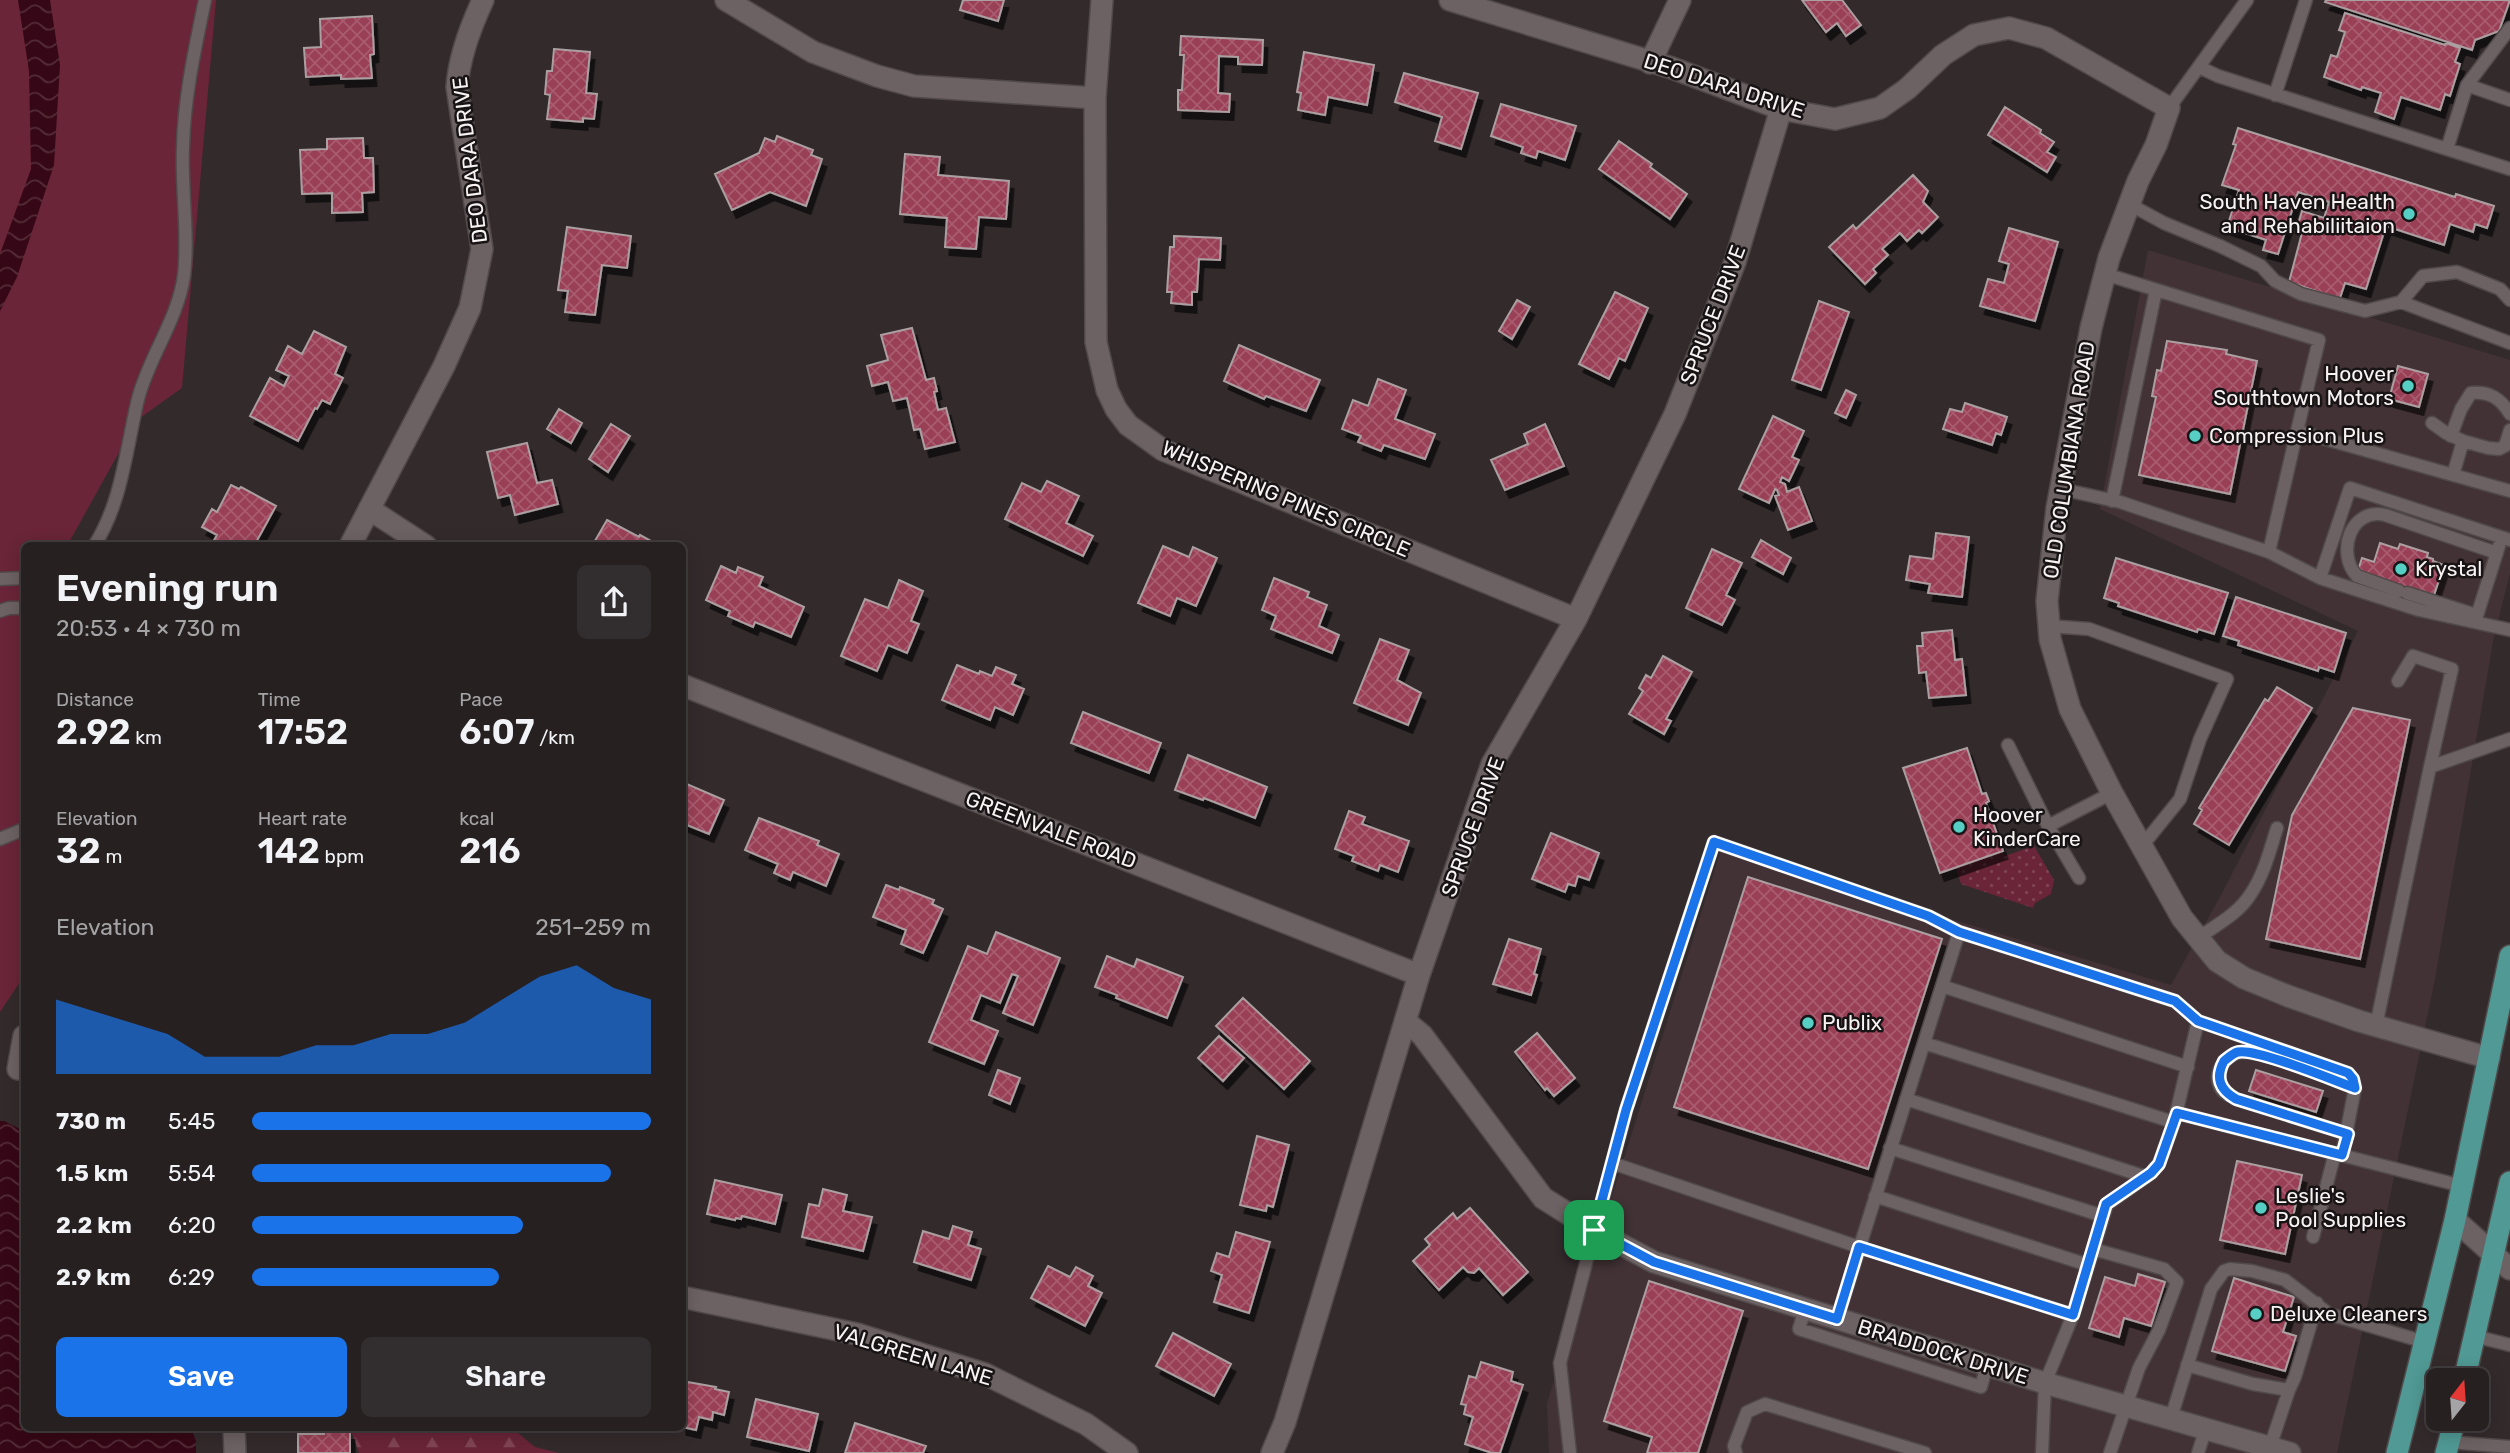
<!DOCTYPE html>
<meta charset="utf-8">
<style>
:root{--surface:#262021;--page:#322d2e;--text:#f1f3f6;--muted:#a4a3a5;--line:#423e3f;--accent:#1a73e8}
body{margin:0;font-family:Rubik,sans-serif;background:var(--page);color:var(--text);height:100vh;display:flex;flex-direction:column;font-size:26px;white-space:nowrap}
*{box-sizing:border-box;margin:0}
p{font-size:23px;color:var(--muted)}
.icon{flex:none;width:38px;height:38px;fill:none;stroke:currentColor;stroke-width:2;stroke-linecap:round;stroke-linejoin:round}
.map{position:relative;flex:1;overflow:hidden}
.drawer{position:absolute;left:21px;top:542px;width:665px;height:889px;display:flex;flex-direction:column;background:var(--surface);border-radius:10px;box-shadow:0 4px 18px #0003,0 0 0 2px var(--line)}
.drawer>*{flex:none}
.needle{width:46px;rotate:17deg}
.fabs{position:absolute;left:2426px;top:1368px;display:grid;gap:14px}
.fabs a{display:grid;place-items:center;width:63px;height:63px;border-radius:10px;background:var(--surface);box-shadow:0 4px 18px #0003,0 0 0 2px var(--line);font-size:35px}
.pin{position:absolute;display:grid;place-items:center;width:60px;height:60px;color:#fff;margin:-30px;border-radius:14px;box-shadow:0 4px 10px #0006}
.round{display:grid;place-items:center;flex:none;width:74px;height:74px;border-radius:10px;background:var(--page)}
.headline{display:flex;align-items:center;justify-content:space-between;height:119px;padding:0 35px}
h1{font-size:38px;font-weight:600;line-height:52px}
.figures{display:grid;grid-template-columns:repeat(3,1fr);gap:10px;height:119px;padding:7px 35px}
.figures div{display:grid;align-content:center}
.figures b{font-size:35px;font-weight:600}
.figures small{font-size:19px;font-weight:400}
.figures p{font-size:19px}
.chart{height:196px;padding:14px 35px}
.chart p{display:flex;justify-content:space-between}
.chart svg{width:100%;height:126px;margin-top:7px;fill:var(--accent);opacity:.7}
.cta{display:flex;gap:14px;margin-top:auto;padding:14px 35px}
.cta a{flex:1;height:80px;border-radius:10px;background:var(--accent);color:#fff;font-size:28px;font-weight:600;line-height:80px;text-align:center}
.cta a+a{background:var(--page);color:var(--text)}
ul{padding:0 35px;list-style:none;font-size:23px}
li{display:grid;grid-template-columns:112px 84px 1fr;align-items:center;height:52px}
li i{height:18px;border-radius:9px;background:var(--accent)}
.map>svg:first-child{display:block}
.built{fill:#423235}
.green{fill:#6a2538}
.forest{fill:url(#forest-firs)}
.park{fill:url(#park-dots)}
.water{fill:url(#water-waves)}
.building{fill:url(#building-cross-hatch);stroke:#ab9fa1;stroke-width:2;filter:url(#shadow)}
.lines{fill:none;stroke-linecap:round;stroke-linejoin:round}
.lane-casing{stroke:#50494a;stroke-width:15}
.street-casing{stroke:#50494a;stroke-width:24}
.secondary-casing{stroke:#50494a;stroke-width:24}
.primary-casing{stroke:#50494a;stroke-width:24}
.lane{stroke:#6c6163;stroke-width:12}
.street{stroke:#6c6163;stroke-width:21}
.secondary{stroke:#6c6163;stroke-width:21}
.primary{stroke:#509994;stroke-width:21}
.route-casing{stroke:#fff;stroke-width:14}
.route{stroke:#1a73e8;stroke-width:9}
.poi-dot{fill:#56cec3;stroke:#181415;stroke-width:2.5}
.labels{text-anchor:middle;stroke-width:5;stroke-linejoin:round;paint-order:stroke}
.street-label{font-size:21px;fill:#f8f2f3;stroke:#181415}
.poi-label{font-size:21px;fill:#f8f2f3;stroke:#181415;text-anchor:start}
</style>
<div class="map">
<svg width="2510" height="1453" viewBox="0 0 2510 1453">
<defs>
<pattern id="forest-firs" width="22" height="20" patternUnits="userSpaceOnUse" patternTransform="scale(1.75)"><rect width="22" height="20" fill="#6a2538"/><path d="M5 1l3.5 6h-7zM16 11l3.5 6h-7z" fill="#804555"/></pattern>
<pattern id="park-dots" width="8" height="8" patternUnits="userSpaceOnUse" patternTransform="scale(1.75)"><rect width="8" height="8" fill="#6a2538"/><path d="M2 2h.1M6 6h.1" fill="none" stroke="#804555" stroke-width="1.8" stroke-linecap="round"/></pattern>
<pattern id="water-waves" width="16" height="10" patternUnits="userSpaceOnUse" patternTransform="scale(1.75)"><rect width="16" height="10" fill="#360716"/><path d="M0 5q4-4 8 0t8 0" fill="none" stroke="#542c38"/></pattern>
<pattern id="building-cross-hatch" width="8" height="8" patternUnits="userSpaceOnUse" patternTransform="scale(1.75)"><rect width="8" height="8" fill="#9a3f56"/><path d="M0 0l8 8M0 8l8-8" fill="none" stroke="#a95b6f"/></pattern>
<filter id="shadow"><feDropShadow dx="4.5" dy="8" stdDeviation="0" flood-color="#0009"/></filter>
</defs>
<rect width="100%" height="100%" fill="#332a2c"/>
<path class="built" d="M2148,250l362,110v213l-17,69 -58,337 -98,474h-788l-2,-50 174,-553 450,135 50,-90 137,-264 -258,-122z"/>
<path class="green" d="M0,0h216l-34,388 -45,32 -70,126h-43v430l-24,36z"/>
<path class="forest" d="M350,1428h162l23,19 24,6h-200z"/>
<path class="park" d="M2034,846l20,34 -3,14 -16,9 -2,5 -72,-24 -5,-16 47,-17 2,5z"/>
<path class="water" d="M18,0h32l10,65 -6,100 -37,112 -17,34v-57l31,-85 -2,-98z
M0,1121h4l20,10v297h167l5,13v12h-196z"/>
<path class="building" d="M963,0h41l-6,21 -38,-11z
M1802,0h40l19,25 -15,11 -9,-13 -11,9z
M2326,0h184l-11,31 -24,9 -3,10 -147,-48z
M2345,13l100,32 1,-2 14,5 -5,14 5,2 -10,32 -5,-2 -5,16 -39,-13 -7,22 -19,-7 6,-19 -19,-6 -1,3 -37,-13 7,-22 6,2 8,-25 -6,-2z
M372,16l2,38 -4,1 2,23 -31,1v-4l-35,2 -2,-29 17,-1 -1,-28z
M1181,36l82,4 -1,25 -24,-1v-7l-19,-1 -1,37 12,1 -1,18 -51,-2v-20h4l2,-35h-4z
M554,49l36,3 -4,41 11,1 -3,25 -11,-1v4l-36,-3 3,-24 -5,-1 2,-23h5z
M1304,52l70,13 -7,40 -39,-8 -3,18 -27,-5 3,-17 -4,-1z
M1404,73l74,20 -17,56 -26,-8 7,-24 -47,-15z
M1501,104l75,22 -11,34 -27,-9 -2,7 -15,-5 2,-6 -32,-11z
M2005,107l36,23 -1,3 14,9 -7,10 9,5 -9,15 -59,-37z
M2238,128l217,69 1,-3 38,12 -7,22 -12,-4 -2,8 -23,-8 -6,21 -58,-19 -20,63 -21,-6 -6,18 -21,-7 1,-2 -30,-10 13,-49 -6,-2 6,-20 22,7 5,-16 -31,-10 -20,62 -15,-4 3,-10 -39,-13 12,-37 -17,-5 14,-40 -3,-1z
M777,136l36,14 -2,5 11,4 -16,47 -36,-14 -38,18 -17,-36 44,-21 6,-15 10,4z
M363,138l1,20h9l1,34 -12,1 1,19 -31,1v-20l-30,1 -2,-44 27,-1v-10z
M1619,141l33,23 -2,3 37,27 -17,25 -71,-50z
M905,154l35,3 -2,18 71,6 -3,38 -27,-2 -3,32 -31,-2 2,-29 -47,-4z
M1913,175l15,16 -5,11 15,15 -16,16 -3,-3 -12,11 -7,-8 -18,16 6,6 -15,14 3,4 -11,11 -36,-37 24,-22 3,4z
M567,227l64,9 -4,32 -25,-3 -7,50 -30,-3 3,-21 -10,-1z
M2009,228l49,14 -23,79 -55,-15 8,-27 16,4 5,-19 -10,-3z
M1174,236l47,2 -1,22 -21,-1 -2,33h-5v13l-21,-2 1,-11h-5l3,-45h4z
M1615,292l33,16 -23,53 -6,-3 -10,21 -30,-15z
M1517,300l13,7 -18,32 -13,-8z
M1819,301l30,11 -28,78 -29,-10z
M912,328l14,52 8,-2 3,13 -3,1 4,18 8,-2 9,34 -30,7 -5,-20 -6,1 -7,-32 -14,3 -5,-19 -16,4 -5,-20 21,-6 -7,-25z
M314,331l32,16 -11,27 8,4 -13,26 -8,-4 -5,9 -2,-1 -17,33 -48,-25 20,-38 14,8 5,-10 -13,-6 12,-24 14,8z
M2167,341l60,9 -1,4 31,7 -27,133 -91,-19 17,-78 -4,-1 5,-26 4,1z
M1239,345l81,35 -14,31 -40,-15 -2,3 -40,-18z
M2398,366l30,8 -9,33 -30,-8z
M1378,379l28,11 -11,29 40,15 -10,25 -41,-14 -3,6 -23,-9 3,-6 -19,-7 11,-29 15,6z
M1846,390l10,5 -10,23 -11,-5z
M1965,403l42,14 -6,18 -5,-2 -4,12 -49,-16 7,-20 12,3z
M559,409l23,14 -11,20 -24,-14z
M1773,416l31,15 -12,26 7,3 -10,21 -7,-4 -2,5 5,2 2,8 12,-5 13,34 -24,9 -13,-34 4,-1 -2,-5 -2,-1 -6,14 -30,-14z
M611,424l19,12 -22,36 -19,-13z
M1545,424l19,42 -59,24 -14,-30 37,-16 -4,-10z
M527,443l10,40 15,-3 6,24 -43,11 -5,-20 -12,3 -11,-46z
M1047,481l32,15 -13,27 27,13 -10,20 -78,-37 17,-36 19,9z
M231,485l8,4 2,-2 35,19 -22,40h-43l6,-11 -15,-8 10,-18 5,3z
M607,520l32,17 1,-2 20,11h-68z
M1936,533l33,4 -7,60 -34,-4 2,-9 -24,-4 4,-24 23,3z
M1761,540l30,18 -8,16 -31,-17z
M2380,543l18,6 2,-5 28,9 -1,4 6,2v2l11,4 -11,33 -76,-25 5,-15 12,4z
M1163,546l26,11 4,-10 24,11 -21,48 -19,-8 -7,18 -32,-13z
M1712,549l30,14 -16,32 9,5 -13,25 -36,-17z
M2116,558l112,35 -14,41 -16,-5 -1,3 -79,-26 1,-3 -15,-5z
M721,566l15,7 2,-6 25,10 -4,9 45,21 -13,30 -36,-15 -2,5 -25,-11 2,-5 -24,-11z
M1274,578l35,14 -2,5 20,8 -8,21 20,9 -7,18 -61,-24 5,-13 -14,-6z
M899,580l24,11 -12,30 8,3 -12,29 -19,-8 -11,26 -36,-15 24,-57 23,9z
M2236,597l110,36 -12,39 -15,-5 -1,4 -80,-26 1,-4 -16,-5z
M1952,630l3,30 7,-1 4,36 -37,3 -3,-26 -7,1 -2,-27h6l-1,-13z
M1380,639l29,11 -12,30 24,13 -13,32 -54,-22z
M1663,656l29,16 -26,47 5,2 -7,13 -35,-20 14,-23 -4,-3 7,-13 5,3z
M957,665l22,9 1,-3 12,5 4,-9 20,8 -4,9 12,5 -11,26 -18,-8 -5,13 -48,-20z
M2277,687l35,21 -83,137 -35,-21 8,-14 -3,-2 66,-109 3,2z
M2353,708l57,12 -50,239 -94,-20 26,-124z
M1083,712l78,31 -12,30 -78,-30z
M1967,748l15,46 4,-1 3,8 -3,2 17,48 -63,22 -37,-105z
M1188,755l79,32 -12,31 -51,-20 -1,2 -28,-10z
M682,782l42,18 -15,34 -27,-11z
M1349,811l16,6 -3,7 47,17 -11,31 -18,-7 -2,6 -26,-10 2,-5 -19,-7z
M759,818l60,23 -2,4 22,9 -13,32 -33,-14 -3,8 -16,-7 4,-9 -33,-14z
M1551,833l48,20 -10,27 -11,-4 -3,10 -7,-2 -3,8 -33,-13z
M1748,877l194,62 -74,230 -194,-62z
M886,885l13,5 1,-3 34,13 -2,4 11,5 -20,44 -22,-9 5,-14 -33,-13z
M996,932l64,26 -27,67 -30,-12 15,-37 -6,-2 -12,29 -19,-8 -10,25 27,11 -14,33 -55,-22 39,-96 19,8z
M1509,939l32,10 -7,25 3,1 -6,20 -38,-11z
M1107,956l27,11 3,-8 46,18 -16,41 -51,-20 1,-3 -22,-8z
M1243,998l67,63 -26,28 -68,-63z
M1537,1033l38,45 -21,18 -7,-8 -2,2 -30,-38z
M1219,1036l25,22 -21,23 -25,-23z
M998,1070l22,8 -10,26 -21,-9z
M2256,1070l67,21 -7,21 -67,-21z
M1257,1136l32,9 -16,62 -6,-2 -1,6 -26,-6z
M2237,1161l65,14 -17,79 -65,-14z
M715,1180l67,15 -7,29 -33,-8 -1,3 -5,-1 -1,2 -28,-6z
M823,1189l24,6 -4,16 29,6 -9,34 -61,-14 7,-33 10,2z
M1470,1208l58,64 -25,23 -24,-27 -5,5 -6,-1 -5,-5 -24,23 -26,-29 17,-16 -5,-6 28,-26 4,6z
M953,1226l19,6 -4,13 13,4 -10,31 -57,-18 9,-31 26,8z
M1236,1232l34,10 -21,71 -35,-11 8,-27 -11,-4 6,-18 12,4z
M1048,1266l22,11 6,-10 17,9 -5,10 14,7 -17,33 -54,-28z
M2138,1274l27,8 -14,44 -27,-8 -5,19 -30,-9 16,-51 30,9z
M2234,1278l60,19 -11,35 13,4 -11,35 -73,-20z
M1649,1281l94,30 -45,142h-51l5,-16 -48,-16z
M1173,1333l58,31 -17,32 -58,-30z
M1481,1362l32,10 -2,9 12,4 -23,68h-8l-27,-9 8,-27 -9,-3 2,-9 -5,-1 8,-28 7,2z
M682,1381l34,6 -1,2 14,3 -5,23 -11,-3 -1,8 -13,-3 -3,13 -14,-3z
M756,1399l62,15 -9,37 -62,-14z
M855,1423l71,23 -3,7h-78z
M324,1428h21v4h5v21h-52v-19h26z"/>
<g class="lines">
<defs>
<path id="lane" d="M2510,28l-43,57 43,15
M2199,67l19,9 229,73
M2467,85l-20,64 63,20
M2275,95l31,-95
M2169,108l78,-108
M2129,204l35,19 56,23 41,20 14,15 26,13 64,17 36,-9
M2105,274l214,66 -22,91 213,60
M2510,300l-10,-11 -43,-17 -34,4 -22,26 109,41
M2432,423l14,10 17,8 -10,34
M2451,436l10,-27 10,-16c19,-2 30,6 39,21
M2463,441l25,7 11,1 6,-3 5,-16
M2061,489l59,13 149,50 51,26 99,32 91,20
M2112,501l44,-211
M94,546c28,-43 32,-97 44,-147 11,-43 40,-79 46,-124 5,-42 -3,-85 -1,-128 1,-49 12,-99 22,-147
M2269,552l28,-121
M2320,578l30,-90 160,52
M0,579l24,-1
M2399,591l-42,-15c-21,-22 -7,-69 28,-61l112,38
M2407,593l66,21
M0,611l9,-3h15
M2475,622l24,-76
M2049,626l40,3 138,50 -27,60 -20,60 -38,47
M2398,681l15,-25 39,13 -22,98 80,-28
M2008,745l40,81 64,-33
M2048,826l31,52
M0,839l24,-10
M2198,938c17,-12 41,-25 52,-43 14,-20 20,-45 27,-67
M1942,986l246,81
M2198,1021l150,52 5,6 2,9 -13,67
M2376,1026l54,-259
M1924,1043l249,79
M1906,1099l240,78
M2348,1134l-112,-35c-4,-3 -11,-5 -14,-9 -12,-17 5,-39 24,-38 34,3 76,24 109,36
M1890,1148l213,68
M1612,1163l247,84 214,68
M1875,1196l213,69
M2313,1237l22,-84
M2093,1249l71,20 13,13 -18,48 -20,38 -29,85
M1805,1309l-6,20 182,58 6,-22
M1837,1319l122,-387 216,69 23,20 -22,93
M2474,1336l36,9
M2187,1365l66,19 36,6 6,-13 22,-74
M2171,1418l40,-129 13,-18 6,-2 22,2 33,9 44,34 96,28
M2449,1442l61,5
M2270,1447l19,-57
M1570,1453l-10,-90 66,-253 88,-268 214,74 31,16
M1736,1453l-2,-7 13,-34 18,-8 160,49
M2042,1453l3,-70 28,-68 34,-111 44,-31 8,-9 18,-51 285,73
M2198,1453l8,-25"/>
<path id="street" d="M726,0l87,52 64,24 37,10 181,12
M1102,0l-7,98 1,244 11,48 9,19 12,16 35,25 413,169
M1450,0l222,68 109,41 54,10 45,-11 27,-19 36,-34 31,-20 35,-7 37,10 123,70 -13,37 -18,36 -29,77 -18,70 -34,180 -10,93 3,38 20,70 42,84 70,125 35,43 27,17 44,18 71,25 130,37
M1650,63l30,-63
M369,509l57,37
M350,546l94,-180 26,-58 12,-59 -25,-162c2,-30 13,-59 26,-87
M682,685l737,290
M1405,1021l17,14 121,163 51,32 60,32 391,121 245,70
M18,1069l6,-33
M682,1297l175,37 128,40 101,50 41,29
M234,1428l1,25
M1272,1453l13,-31 134,-447 73,-211 84,-145 99,-205 60,-152 46,-153"/>
<path id="secondary" d="M2455,1220l55,49"/>
<path id="primary" d="M2464,1381l46,-199
M2397,1453l58,-233 55,-264
M2446,1453l9,-34"/>
</defs>
<use href="#lane" class="lane-casing"/>
<use href="#street" class="street-casing"/>
<use href="#secondary" class="secondary-casing"/>
<use href="#primary" class="primary-casing"/>
<use href="#lane" class="lane"/>
<use href="#street" class="street"/>
<use href="#secondary" class="secondary"/>
<use href="#primary" class="primary"/>
</g>
<g class="lines">
<defs>
<path id="route" d="M1714,842l214,74 31,16 216,69 23,20 150,52 5,6 2,9c-22,-8 -98,-40 -117,-36 -5,1 -10,6 -14,9 -9,17 -4,29 12,38l112,35 -6,21 -165,-42 -18,51 -8,9 -45,31 -33,111 -214,-68 -22,72 -183,-57 -60,-32 32,-120z"/>
</defs>
<use href="#route" class="route-casing"/>
<use href="#route" class="route"/>
</g>
<g class="poi-dot">
<circle cx="2409" cy="214" r="7"/>
<circle cx="2408" cy="386" r="7"/>
<circle cx="2195" cy="436" r="7"/>
<circle cx="2401" cy="569" r="7"/>
<circle cx="1959" cy="827" r="7"/>
<circle cx="1808" cy="1023" r="7"/>
<circle cx="2261" cy="1208" r="7"/>
<circle cx="2256" cy="1314" r="7"/>
</g>
<g class="labels">
<g class="street-label">
<text transform="translate(1724 86) rotate(18)" y="7">DEO DARA DRIVE</text>
<text transform="translate(470 160) rotate(-97)" y="7">DEO DARA DRIVE</text>
<text transform="translate(1713 315) rotate(-69)" y="7">SPRUCE DRIVE</text>
<text transform="translate(2069 460) rotate(-81)" y="7">OLD COLUMBIANA ROAD</text>
<text transform="translate(1286 499) rotate(23)" y="7">WHISPERING PINES CIRCLE</text>
<text transform="translate(1473 827) rotate(-70)" y="7">SPRUCE DRIVE</text>
<text transform="translate(1051 830) rotate(21)" y="7">GREENVALE ROAD</text>
<text transform="translate(1943 1352) rotate(17)" y="7">BRADDOCK DRIVE</text>
<text transform="translate(913 1355) rotate(17)" y="7">VALGREEN LANE</text>
</g>
<g class="poi-label">
<text x="2395" y="209" text-anchor="end">South Haven Health<tspan x="2395" dy="24">and Rehabiliitaion</tspan></text>
<text x="2394" y="381" text-anchor="end">Hoover<tspan x="2394" dy="24">Southtown Motors</tspan></text>
<text x="2209" y="443">Compression Plus</text>
<text x="2415" y="576">Krystal</text>
<text x="1973" y="822">Hoover<tspan x="1973" dy="24">KinderCare</tspan></text>
<text x="1822" y="1030">Publix</text>
<text x="2275" y="1203">Leslie's<tspan x="2275" dy="24">Pool Supplies</tspan></text>
<text x="2270" y="1321">Deluxe Cleaners</text>
</g>
</g>
</svg>
<div class="fabs">
<a><svg class="needle" viewBox="-14 -14 28 28"><path d="M0-13l5 13h-10z" fill="#e53935"/><path d="M0 13l5-13h-10z" fill="#a4a3a5"/></svg></a>
</div>
<div class="pin" style="left:1594px;top:1230px;background:#1e9e55"><svg class="icon" aria-label="arrive" viewBox="0 0 24 24"><path d="M6 21V4h12l-3 4 3 4H6"/></svg></div>
<section class="drawer">
<div class="headline"><div><h1>Evening run</h1><p>20:53 · 4 × 730 m</p></div><a class="round"><svg class="icon" aria-label="share" viewBox="0 0 24 24"><path d="M12 15V3M7 8l5-5 5 5M5 13v7h14v-7"/></svg></a></div>
<div class="figures">
<div><p>Distance</p><b>2.92<small> km</small></b></div>
<div><p>Time</p><b>17:52</b></div>
<div><p>Pace</p><b>6:07<small> /km</small></b></div>
</div>
<div class="figures">
<div><p>Elevation</p><b>32<small> m</small></b></div>
<div><p>Heart rate</p><b>142<small> bpm</small></b></div>
<div><p>kcal</p><b>216</b></div>
</div>
<div class="chart"><p><span>Elevation</span>251–259 m</p>
<svg viewBox="0 0 160 44" preserveAspectRatio="none"><path d="M0 44V18L10 22L20 26L30 30L40 38L50 38L60 38L70 34L80 34L90 30L100 30L110 26L120 18L130 10L140 6L150 14L160 18V44z"/></svg>
</div>
<ul>
<li><b>730 m</b>5:45<i style="width:100%"></i></li>
<li><b>1.5 km</b>5:54<i style="width:90%"></i></li>
<li><b>2.2 km</b>6:20<i style="width:68%"></i></li>
<li><b>2.9 km</b>6:29<i style="width:62%"></i></li>
</ul>
<div class="cta"><a>Save</a><a>Share</a></div>
</section>
</div>
